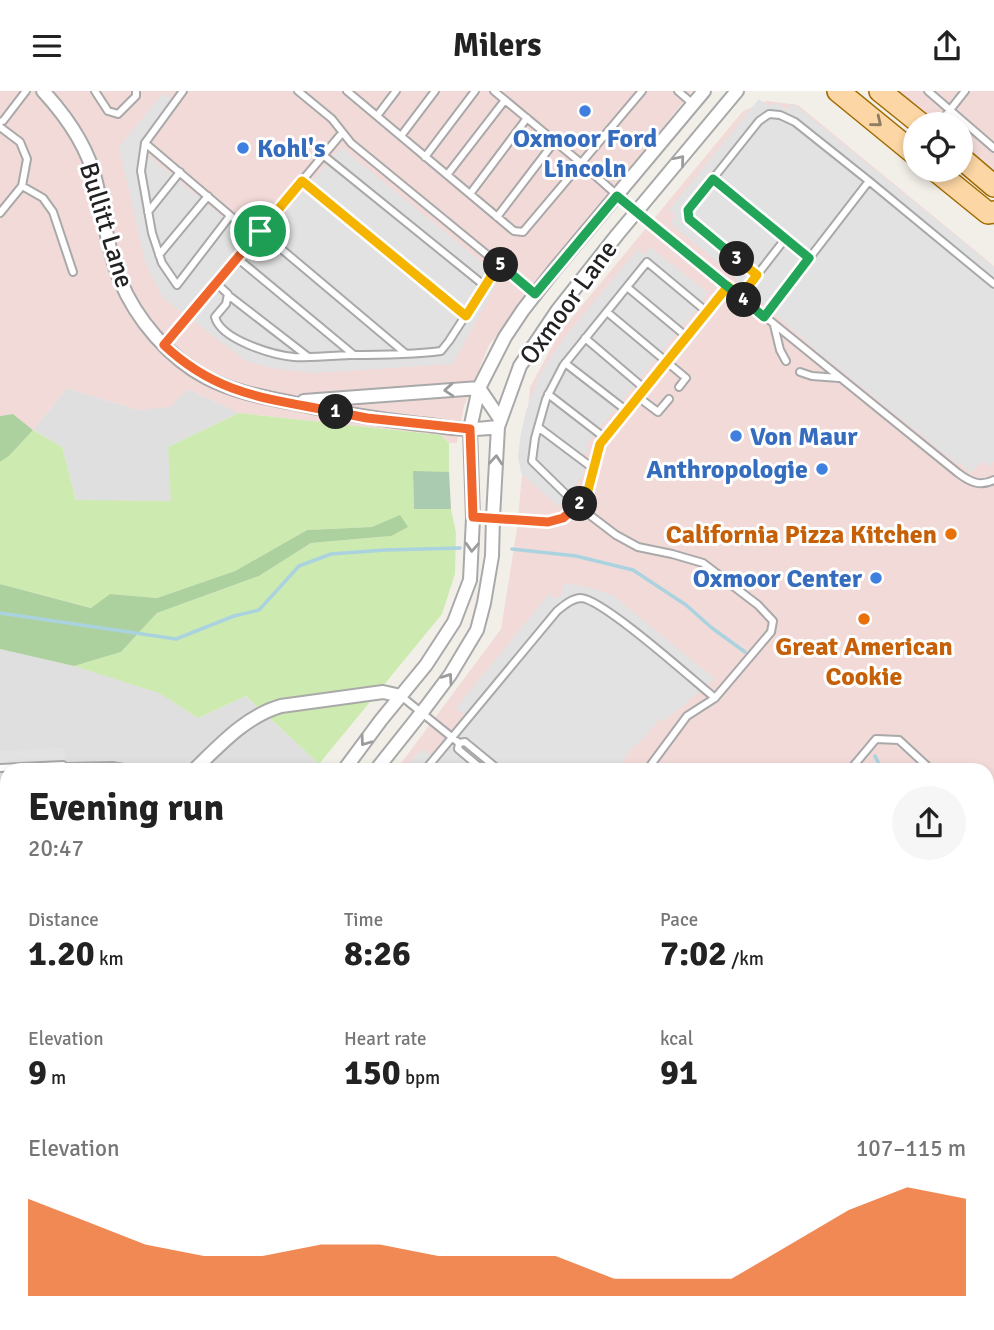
<!DOCTYPE html>
<meta charset="utf-8">
<style>
:root{--surface:#fff;--page:#f6f6f6;--text:#222;--muted:#767676;--accent:#ea580c}
body{margin:0;font-family:Signika,sans-serif;background:var(--page);color:var(--text);height:100vh;display:flex;flex-direction:column;font-size:26px;white-space:nowrap}
*{box-sizing:border-box;margin:0}
p{font-size:23px;color:var(--muted)}
.icon{flex:none;width:38px;height:38px;fill:none;stroke:currentColor;stroke-width:2;stroke-linecap:round;stroke-linejoin:round}
.map{position:relative;flex:1;overflow:hidden}
.details{position:absolute;left:0px;top:672px;width:994px;height:567px;display:flex;flex-direction:column;background:var(--surface);border-radius:21px 21px 0 0;box-shadow:0 4px 10px #0003}
.details>*{flex:none}
.fabs{position:absolute;left:903px;top:21px;display:grid;gap:14px}
.fabs a{display:grid;place-items:center;width:70px;height:70px;border-radius:50%;background:var(--surface);box-shadow:0 4px 10px #0003;font-size:35px}
.pin{position:absolute;display:grid;place-items:center;width:60px;height:60px;color:#fff;margin:-30px;border:4px solid #fff;border-radius:50%;box-shadow:0 2px 7px #0007}
.km{position:absolute;width:35px;height:35px;margin:-18px;border-radius:50%;background:#222;color:#fff;font-size:19px;line-height:35px;text-align:center}
.round{display:grid;place-items:center;flex:none;width:74px;height:74px;border-radius:37px;background:var(--page)}
.overview{display:flex;align-items:center;justify-content:space-between;height:119px;padding:0 28px}
h1{font-size:38px;font-weight:800;line-height:52px}
.figures{display:grid;grid-template-columns:repeat(3,1fr);gap:10px;height:119px;padding:7px 28px}
.figures div{display:grid;align-content:center}
.figures b{font-size:35px;font-weight:800}
.figures small{font-size:19px;font-weight:400}
.figures p{font-size:19px}
.chart{height:196px;padding:14px 28px}
.chart p{display:flex;justify-content:space-between}
.chart svg{width:100%;height:126px;margin-top:7px;fill:var(--accent);opacity:.7}
header{display:flex;justify-content:space-between;align-items:center;height:91px;padding:0 28px;background:var(--surface);font-size:32px;font-weight:800}
.map>svg:first-child{display:block}
.residential{fill:#e0dfdf}
.commercial{fill:#f2dad9}
.farmland{fill:#eef0d5}
.grass{fill:#cdebb0}
.forest{fill:#add19e}
.cemetery{fill:#aacbaf}
.pitch{fill:#88e0be}
.parking{fill:#e2e2e2}
.lines{fill:none;stroke-linecap:round;stroke-linejoin:round}
.stream{stroke:#aad3df;stroke-width:3.5}
.lane-casing{stroke:#a9a9a9;stroke-width:10}
.street-casing{stroke:#a9a9a9;stroke-width:16}
.primary-casing{stroke:#a06b00;stroke-width:24}
.lane{stroke:#fff;stroke-width:6}
.street{stroke:#fff;stroke-width:12}
.primary{stroke:#fcd6a4;stroke-width:21}
.oneway{stroke:#8f7c63}
.oneway2{stroke:#9c9c9c}
.split-1-casing{stroke:#fff;stroke-width:14}
.split-2-casing{stroke:#fff;stroke-width:14}
.split-3-casing{stroke:#fff;stroke-width:14}
.split-4-casing{stroke:#fff;stroke-width:14}
.split-5-casing{stroke:#fff;stroke-width:14}
.split-6-casing{stroke:#fff;stroke-width:14}
.split-1{stroke:#f0652b;stroke-width:9}
.split-2{stroke:#f0652b;stroke-width:9}
.split-3{stroke:#f5b400;stroke-width:9}
.split-4{stroke:#22a559;stroke-width:9}
.split-5{stroke:#22a559;stroke-width:9}
.split-6{stroke:#f5b400;stroke-width:9}
.shop-dot{fill:#3f7fe0;stroke:#fff;stroke-width:2.5}
.food-dot{fill:#e8710a;stroke:#fff;stroke-width:2.5}
.labels{text-anchor:middle;stroke-width:6;stroke-linejoin:round;paint-order:stroke}
.shop-label{font-size:26px;font-weight:bold;fill:#366cbe;stroke:#fff;text-anchor:start}
.street-label{font-size:26px;fill:#222;stroke:#fff}
.food-label{font-size:26px;font-weight:bold;fill:#c56008;stroke:#fff;text-anchor:end}
</style>
<header><svg class="icon" aria-label="menu" viewBox="0 0 24 24"><path d="M4 6h16M4 12h16M4 18h16"/></svg>Milers<svg class="icon" aria-label="share" viewBox="0 0 24 24"><path d="M12 15V3M7 8l5-5 5 5M5 13v7h14v-7"/></svg></header>
<div class="map">
<svg width="994" height="1239" viewBox="0 0 994 1239">
<rect width="100%" height="100%" fill="#f2efe9"/>
<path class="residential" d="M67,297l71,22 50,-21 51,24 -71,34 6,57 -98,-4 -14,-53 -29,-17z
M0,558l74,17 81,24 43,28 48,-22 73,68 -4,6h-308v207l-7,-1z"/>
<path class="commercial" d="M0,0h692l-203,254 -25,61 -7,37h-8l-8,-8 -202,-22 -51,-24 -17,18 -33,3 -71,-22 -34,42 -20,-16 -13,2z
M893,0h101v84l-33,-28v-23h-28z
M767,10l31,4 196,161v991l-7,8v-495h-591l105,-141 16,-100 13,-142 30,-55 183,-221z"/>
<path class="farmland" d="M460,1232h384l8,7h-392z"/>
<path class="grass" d="M239,322l202,22 8,8v29h-36l1,36 37,1 5,24 -1,41 -13,40 -123,150 -73,-68 -48,22 -39,-25 -85,-27 47,-14 36,-39 102,-37 52,-33 80,-7 -19,-9 -65,3 -72,41 -78,27 -47,-4 -18,14 -92,-24v-122l9,-6 24,-26 29,17 14,53 95,1 -3,-54z
M66,1232h368l1,7h-369z"/>
<path class="forest" d="M13,323l20,16 -24,26 -9,6v-46z
M400,424l8,12 -17,9 -80,7 -52,33 -102,37 -36,39 -47,14 -74,-17v-65l91,24 19,-14 47,4 78,-27 72,-41 65,-3z"/>
<path class="cemetery" d="M413,380l36,1 2,37h-37z"/>
<path class="pitch" d="M0,932h7v300h59v7h-66z"/>
<path class="parking" d="M163,2l13,10 -36,46 118,97 83,-99 159,130 -47,87 -138,9 -39,-4 -30,-8 -84,-64 -17,-36 -26,-114z
M759,8l7,6 13,-1 8,6 6,-7 201,164v194l-5,6 -8,-6 -10,12 -10,-9 -5,-1 -133,-107 -85,-74 -7,-9 -61,-50 6,-7 -7,-6z
M650,156l58,46 -13,18 -109,134 3,4 -5,6v19l-26,32 -37,-33 -3,-17 3,-23 5,-22 15,-39 26,-38 71,-85 6,5z
M564,492l27,5 21,7 102,83 -7,8 -43,35 -4,-2 -14,17 -15,13 -14,21h-213l17,-21 10,6 34,-40 -9,-7 93,-114 6,4 5,-1z
M64,657l2,22h-59v129l-7,1v-149z
M994,999v97l-7,-5v-83z
M854,1232h75l-6,7h-60z"/>
<g class="lines">
<path class="stream" d="M512,458l64,7 57,14 53,35 26,23 33,24
M0,522l176,26 58,-23 25,-6 40,-44 32,-12 54,-4 75,-2
M875,665l7,14
M987,803l7,3"/>
<defs>
<path id="lane" d="M95,0l13,20 10,3 18,-18v-5
M183,0l-38,52 101,86 14,2 82,-98
M298,0l34,28 19,24 184,151
M347,0l167,140 9,1 119,-141
M494,0l87,72 55,49 322,261c12,9 22,14 36,7
M678,0l15,13
M928,0l66,57
M377,25l19,-25
M0,31l3,-1 23,-30
M939,33l26,-33
M0,36l20,15 7,17 -5,27 -22,27
M401,45l34,-45
M145,52l-4,28 11,62 10,30 15,22 53,-69
M323,64l162,131
M425,66l50,-66
M447,84l58,-75
M713,88l72,60 -45,58
M302,90l164,135
M22,95l21,12 10,14 20,60
M470,103l57,-76
M148,121l32,-40
M497,126l58,-76
M785,148l24,19
M159,164l49,-59
M237,167l117,97
M757,184l-68,-56 -1,-9 71,-89 10,-7 11,1 15,7 74,59 125,103
M216,192l12,11 -2,10 -11,13c6,23 58,38 79,40 18,1 37,-1 55,-2 30,0 61,0 92,-4l8,-10 50,-77
M627,196l60,50
M228,204l79,61
M607,221l79,66 -7,9
M764,226l105,-136
M774,234l6,25 6,11
M585,247l60,51
M164,254l96,-114 145,122
M565,272l62,48
M800,281l12,4 27,2
M548,303l57,44
M638,306l20,15 11,-13
M538,336l56,42
M473,426l75,5 15,-4 13,-10 10,-10 14,-54 128,-157
M401,605l58,47 6,-1 34,28
M459,652l-1,6 25,21
M65,676l47,-1 25,4
M0,677l63,-3
M425,679l132,-159c6,-5 15,-13 24,-13 22,1 112,82 134,100
M647,679l40,-54 28,-18 56,-66 2,-11 -15,-16 -55,-42 -31,-9 -34,-7 -22,-12 -38,-29 -46,-45 3,-23 11,-39 17,-33 84,-104 60,50
M850,679l26,-31 23,1 28,26 2,4
M987,768l7,7
M0,790h7
M987,862l7,3
M987,1034l7,-9
M987,1117l7,5
M452,1232v7
M865,1232l8,7
M902,1239l6,-7"/>
<path id="street" d="M43,0c24,26 45,56 53,91 8,33 11,66 24,98 16,39 49,78 87,98 27,14 56,19 86,25 42,9 83,16 126,21 17,1 35,6 53,5 8,0 17,-1 26,-2
M304,310l175,-13 21,31
M194,679c26,-25 52,-54 87,-64l102,-14 18,4
M344,679l37,-50 45,-55 28,-43 16,-42 3,-62 -3,-89 9,-41 26,-51 18,-27 32,-41 149,-178
M376,679l50,-63 24,-32 27,-45 7,-27 8,-47 1,-39 5,-90 22,-61 37,-55 60,-76 120,-144
M0,901h7
M0,925h7
M987,1205l7,-9
M205,1232v7
M960,1239l6,-7"/>
<path id="primary" d="M838,0l77,63
M880,0l41,33
M961,67l33,28
M935,79l53,43 6,-1"/>
</defs>
<use href="#lane" class="lane-casing"/>
<use href="#street" class="street-casing"/>
<use href="#primary" class="primary-casing"/>
<use href="#lane" class="lane"/>
<use href="#street" class="street"/>
<use href="#primary" class="primary"/>
</g>
<defs><path id="oneway-chevron" d="M-2-3.5L2.5 0L-2 3.5" fill="none" stroke-width="1.6" stroke-linecap="round" stroke-linejoin="round" transform="scale(1.75)"/></defs>
<use class="oneway" href="#oneway-chevron" transform="translate(877 31) rotate(39)"/>
<g class="oneway2">
<use href="#oneway-chevron" transform="translate(680 69) rotate(-50)"/>
<use href="#oneway-chevron" transform="translate(449 299) rotate(176)"/>
<use href="#oneway-chevron" transform="translate(496 369) rotate(-86)"/>
<use href="#oneway-chevron" transform="translate(472 456) rotate(93)"/>
<use href="#oneway-chevron" transform="translate(448 587) rotate(-55)"/>
<use href="#oneway-chevron" transform="translate(365 650) rotate(126)"/>
</g>
<g class="lines">
<defs>
<path id="split-1" d="M260,140l-96,114c54,51 104,53 172,67"/>
<path id="split-2" d="M336,321l31,6 103,11 3,88 75,5 15,-4 17,-14"/>
<path id="split-3" d="M580,413l6,-6 14,-54 128,-158 12,11 17,-22 -20,-16"/>
<path id="split-4" d="M737,168l-48,-40 -1,-9 25,-31 96,79 -45,59 -20,-17"/>
<path id="split-5" d="M501,174l34,29 82,-98 127,104"/>
<path id="split-6" d="M260,140l42,-50 164,135 33,-52 2,1"/>
</defs>
<use href="#split-1" class="split-1-casing"/>
<use href="#split-2" class="split-2-casing"/>
<use href="#split-3" class="split-3-casing"/>
<use href="#split-4" class="split-4-casing"/>
<use href="#split-5" class="split-5-casing"/>
<use href="#split-6" class="split-6-casing"/>
<use href="#split-1" class="split-1"/>
<use href="#split-2" class="split-2"/>
<use href="#split-3" class="split-3"/>
<use href="#split-4" class="split-4"/>
<use href="#split-5" class="split-5"/>
<use href="#split-6" class="split-6"/>
</g>
<g class="shop-dot">
<circle cx="585" cy="20" r="7"/>
<circle cx="243" cy="57" r="7"/>
<circle cx="736" cy="345" r="7"/>
<circle cx="822" cy="378" r="7"/>
<circle cx="876" cy="487" r="7"/>
</g>
<g class="food-dot">
<circle cx="951" cy="443" r="7"/>
<circle cx="864" cy="528" r="7"/>
</g>
<g class="labels">
<g class="shop-label">
<text x="585" y="56" text-anchor="middle">Oxmoor Ford<tspan x="585" dy="30">Lincoln</tspan></text>
<text x="257" y="66">Kohl's</text>
<text x="750" y="354">Von Maur</text>
<text x="808" y="387" text-anchor="end">Anthropologie</text>
<text x="862" y="496" text-anchor="end">Oxmoor Center</text>
</g>
<g class="street-label">
<text transform="translate(107 134) rotate(73)" y="9">Bullitt Lane</text>
<text transform="translate(568 211) rotate(-54)" y="9">Oxmoor Lane</text>
</g>
<g class="food-label">
<text x="937" y="452">California Pizza Kitchen</text>
<text x="864" y="564" text-anchor="middle">Great American<tspan x="864" dy="30">Cookie</tspan></text>
</g>
</g>
</svg>
<div class="fabs">
<a><svg class="icon" aria-label="locate" viewBox="0 0 24 24"><circle cx="12" cy="12" r="6"/><path d="M12 2v4M12 18v4M2 12h4M18 12h4"/></svg></a>
</div>
<div class="pin" style="left:260px;top:140px;background:#1e9e55"><svg class="icon" aria-label="arrive" viewBox="0 0 24 24"><path d="M6 21V4h12l-3 4 3 4H6"/></svg></div>
<b class="km" style="left:336px;top:321px">1</b>
<b class="km" style="left:580px;top:413px">2</b>
<b class="km" style="left:737px;top:168px">3</b>
<b class="km" style="left:744px;top:209px">4</b>
<b class="km" style="left:501px;top:174px">5</b>
<section class="details">
<div class="overview"><div><h1>Evening run</h1><p>20:47</p></div><a class="round"><svg class="icon" aria-label="share" viewBox="0 0 24 24"><path d="M12 15V3M7 8l5-5 5 5M5 13v7h14v-7"/></svg></a></div>
<div class="figures">
<div><p>Distance</p><b>1.20<small> km</small></b></div>
<div><p>Time</p><b>8:26</b></div>
<div><p>Pace</p><b>7:02<small> /km</small></b></div>
</div>
<div class="figures">
<div><p>Elevation</p><b>9<small> m</small></b></div>
<div><p>Heart rate</p><b>150<small> bpm</small></b></div>
<div><p>kcal</p><b>91</b></div>
</div>
<div class="chart"><p><span>Elevation</span>107–115 m</p>
<svg viewBox="0 0 160 44" preserveAspectRatio="none"><path d="M0 44V10L10 18L20 26L30 30L40 30L50 26L60 26L70 30L80 30L90 30L100 38L110 38L120 38L130 26L140 14L150 6L160 10V44z"/></svg>
</div>
</section>
</div>
